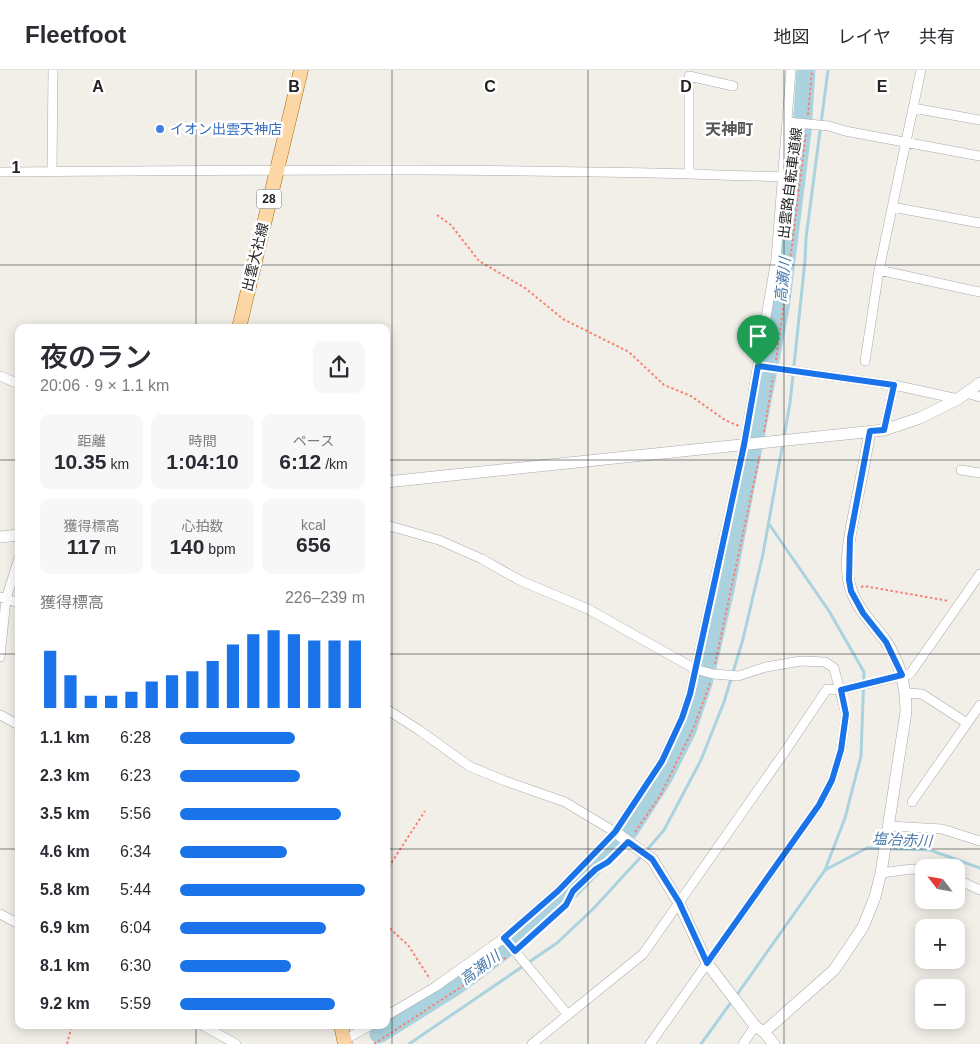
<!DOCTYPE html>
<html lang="ja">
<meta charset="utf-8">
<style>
:root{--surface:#fff;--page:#f7f7f7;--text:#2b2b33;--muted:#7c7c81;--line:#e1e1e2;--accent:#1a73e8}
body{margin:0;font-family:Helvetica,"Noto Sans JP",sans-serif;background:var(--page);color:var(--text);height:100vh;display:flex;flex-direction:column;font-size:19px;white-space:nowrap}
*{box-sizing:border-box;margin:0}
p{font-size:16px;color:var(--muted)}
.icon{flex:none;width:28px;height:28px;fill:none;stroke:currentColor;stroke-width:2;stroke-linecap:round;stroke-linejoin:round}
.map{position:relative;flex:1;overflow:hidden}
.panel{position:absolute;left:15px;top:254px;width:375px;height:705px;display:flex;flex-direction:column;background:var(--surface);border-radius:10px;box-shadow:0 2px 12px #0003}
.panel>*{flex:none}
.needle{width:32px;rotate:301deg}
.buttons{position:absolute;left:915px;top:789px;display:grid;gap:10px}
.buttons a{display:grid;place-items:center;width:50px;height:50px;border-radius:10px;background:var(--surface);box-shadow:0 2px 12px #0003;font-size:25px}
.pin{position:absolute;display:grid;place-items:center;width:42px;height:42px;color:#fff;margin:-51px -21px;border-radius:50% 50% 50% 0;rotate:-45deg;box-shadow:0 0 5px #0007}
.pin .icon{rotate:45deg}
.round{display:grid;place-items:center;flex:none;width:52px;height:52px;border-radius:10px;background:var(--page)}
.summary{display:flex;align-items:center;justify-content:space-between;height:85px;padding:0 25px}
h1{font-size:28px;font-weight:600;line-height:38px}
.figures{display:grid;grid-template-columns:repeat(3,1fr);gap:8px;height:85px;padding:5px 25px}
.figures div{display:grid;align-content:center;border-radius:10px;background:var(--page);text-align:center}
.figures b{font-size:21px;font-weight:600}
.figures small{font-size:14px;font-weight:400}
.figures p{font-size:14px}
.chart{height:140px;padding:10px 25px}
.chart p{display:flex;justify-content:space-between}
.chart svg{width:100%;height:90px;margin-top:5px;stroke:var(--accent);stroke-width:6}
ul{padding:0 25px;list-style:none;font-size:16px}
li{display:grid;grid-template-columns:80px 60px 1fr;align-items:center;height:38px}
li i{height:12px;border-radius:6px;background:var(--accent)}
header{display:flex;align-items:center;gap:30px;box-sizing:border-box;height:70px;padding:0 25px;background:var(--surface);border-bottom:1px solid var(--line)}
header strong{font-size:24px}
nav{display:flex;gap:28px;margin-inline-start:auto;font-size:18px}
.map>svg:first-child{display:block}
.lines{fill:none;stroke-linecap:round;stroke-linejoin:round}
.stream{stroke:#aad3df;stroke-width:3}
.river{stroke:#aad3df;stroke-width:19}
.minor-casing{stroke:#a9a9a9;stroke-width:10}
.tertiary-casing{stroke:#a9a9a9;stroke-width:12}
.primary-casing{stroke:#a06b00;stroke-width:15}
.path{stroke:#fa8072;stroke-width:2;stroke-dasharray:2.5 2.5;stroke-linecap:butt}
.minor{stroke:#fff;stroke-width:9}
.tertiary{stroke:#fff;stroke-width:11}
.primary{stroke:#fcd6a4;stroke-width:14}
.route-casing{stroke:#fff;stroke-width:10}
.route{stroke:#1a73e8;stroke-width:6}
.grid{fill:none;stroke:#222;stroke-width:1;stroke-opacity:0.55}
.shop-dot{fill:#3f7fe0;stroke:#fff;stroke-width:2}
.labels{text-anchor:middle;stroke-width:5;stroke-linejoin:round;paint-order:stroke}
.shield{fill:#fff;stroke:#646464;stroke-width:1}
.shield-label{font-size:12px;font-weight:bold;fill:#222}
.shop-label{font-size:14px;fill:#366cbe;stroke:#fff;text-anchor:start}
.street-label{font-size:14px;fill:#222;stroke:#fff}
.water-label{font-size:15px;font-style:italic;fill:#4a7aab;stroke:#fff}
.quarter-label{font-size:16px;font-weight:bold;fill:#555;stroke:#fff}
.grid-label{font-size:16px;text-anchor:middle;font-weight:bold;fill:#222;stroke:#fff;stroke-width:5;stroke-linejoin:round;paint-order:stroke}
</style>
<header>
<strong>Fleetfoot</strong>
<nav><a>地図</a><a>レイヤ</a><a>共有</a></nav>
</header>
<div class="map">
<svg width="980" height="974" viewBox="0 0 980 974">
<rect width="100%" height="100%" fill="#f2efe9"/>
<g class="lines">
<path class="stream" d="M825,800l42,-22 63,2 50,18
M736,926l89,-126 20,-52 16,-62 3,-84 -35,-61 -60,-87
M409,974l148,-101 36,-34 46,-50 25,-29 37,-70 23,-58 19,-63 20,-85 27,-151 15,-142 1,-23 22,-168
M701,974l31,-43"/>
<path class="river" d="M379,964l78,-49 76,-57 97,-99 34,-53 23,-46 16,-47 22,-93 55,-282 22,-177 4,-61"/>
<defs>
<path id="minor" d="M913,38l67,12
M787,52l42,4 16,5 135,25
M0,102c260,-2 522,-5 782,5
M52,102l1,-102
M689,103v-97l44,10
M892,137l88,16
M879,200l101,22
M865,291l14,-91 42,-200
M758,296l136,19 64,14
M0,306l19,8
M966,323l14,4
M884,360l10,-45
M961,400l19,3
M386,455l53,15 43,19 39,22 67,28 107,60 18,5 25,2 28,-9 35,-6 24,1 9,6 12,46 -5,36 -9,30 -13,25 -169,239
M0,527l19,6
M0,587l6,-58 13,-41
M906,623l16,1 45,29
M386,639l33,21 50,36 36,15 60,21 50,30
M0,645l19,10
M912,732l68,-97
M889,756l53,3 38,12
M881,803l31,-4 12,2
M956,809l24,11
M0,844l19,10
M504,868l64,77
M386,946l49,-29 69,-49 54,-47 57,-59 47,-71 20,-43 8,-24 54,-249 32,-186 15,-189
M202,955l34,19
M344,970l27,-15
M532,974l111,-90 143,-204 41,-61 14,1 69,-16 70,-100
M743,974l12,-18"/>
<path id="tertiary" d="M386,412l498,-52 36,-12 38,-19 22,-16
M0,467l19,-2
M615,762l37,27 27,44 28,60 48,63 9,6 10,12
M764,962l70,-62 29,-43 12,-30 6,-24 25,-161c0,-26 -6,-50 -21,-72 -12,-16 -28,-31 -34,-51 -9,-25 1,-64 6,-90 5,-23 9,-45 13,-68"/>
<path id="primary" d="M239,258l62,-258
M341,955l4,19"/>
</defs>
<use href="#minor" class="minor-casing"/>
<use href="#tertiary" class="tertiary-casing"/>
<use href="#primary" class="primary-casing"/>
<path class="path" d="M808,45l4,-45
M437,145l14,10 28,36 46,27 38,31 66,33 35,33 27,11 34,24 14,6
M776,290l16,-114 14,-114
M764,362l9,-55
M861,517l3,-1 85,15
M715,594l45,-210
M635,762l25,-36 34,-69 16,-44
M386,801l39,-60
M386,855l22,20 22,34
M523,874l42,-39 8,-14 23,-22 12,-7 13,-13
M67,974l5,-19
M374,974l133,-87"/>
<use href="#minor" class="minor"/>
<use href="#tertiary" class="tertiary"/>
<use href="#primary" class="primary"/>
</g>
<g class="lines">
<defs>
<path id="route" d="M758,296l136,19 -10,45 -14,1 -20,107 -1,42 2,11 12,22 23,29 16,33 -61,15 5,24 -5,36 -9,30 -13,25 -112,158 -28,-61 -27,-43 -24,-17 -20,20 -12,7 -23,22 -7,14 -51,46 -11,-13 54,-47 57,-59 47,-71 20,-43 8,-24 28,-128 26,-121z"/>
</defs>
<use href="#route" class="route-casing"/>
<use href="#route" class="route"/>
</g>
<path class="grid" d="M196,0v258M392,0v974M588,0v974M784,0v974M0,195h980M0,390h19M386,390h594M0,584h19M386,584h594M0,779h19M386,779h594M196,955v19"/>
<circle class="shop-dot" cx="160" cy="59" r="5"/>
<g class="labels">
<rect class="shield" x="256.5" y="119.5" width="25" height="19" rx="4"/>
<g class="shield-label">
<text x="269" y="133">28</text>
</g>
<g class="shop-label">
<text x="170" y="64">イオン出雲天神店</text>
</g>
<g class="street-label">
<text transform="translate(790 113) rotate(-83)" y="5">出雲路自転車道線</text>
<text transform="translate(255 187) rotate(-76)" y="5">出雲大社線</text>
</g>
<g class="water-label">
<text transform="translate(783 210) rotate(-84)" y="5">高瀬川</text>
<text transform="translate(902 770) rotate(3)" y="5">塩冶赤川</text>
<text transform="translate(480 898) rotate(-37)" y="5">高瀬川</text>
</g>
<g class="quarter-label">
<text x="729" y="65">天神町</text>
</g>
</g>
<g class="grid-label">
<text x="98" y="22">A</text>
<text x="294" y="22">B</text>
<text x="490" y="22">C</text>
<text x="686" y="22">D</text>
<text x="882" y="22">E</text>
<text x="16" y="103">1</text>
</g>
</svg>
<div class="buttons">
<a><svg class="needle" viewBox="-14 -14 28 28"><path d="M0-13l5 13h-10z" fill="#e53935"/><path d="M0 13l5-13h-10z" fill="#7c7c81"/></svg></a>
<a>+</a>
<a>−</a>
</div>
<div class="pin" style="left:758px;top:296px;background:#1e9e55"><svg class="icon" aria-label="arrive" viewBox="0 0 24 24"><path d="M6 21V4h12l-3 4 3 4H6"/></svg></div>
<section class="panel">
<div class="summary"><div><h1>夜のラン</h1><p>20:06 · 9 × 1.1 km</p></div><a class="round"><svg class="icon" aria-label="share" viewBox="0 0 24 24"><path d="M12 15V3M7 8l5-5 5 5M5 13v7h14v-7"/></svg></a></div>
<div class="figures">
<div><p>距離</p><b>10.35<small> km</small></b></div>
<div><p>時間</p><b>1:04:10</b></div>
<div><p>ペース</p><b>6:12<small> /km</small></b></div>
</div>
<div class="figures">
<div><p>獲得標高</p><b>117<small> m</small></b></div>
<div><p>心拍数</p><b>140<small> bpm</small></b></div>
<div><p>kcal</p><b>656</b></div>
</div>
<div class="chart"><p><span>獲得標高</span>226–239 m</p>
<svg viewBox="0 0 160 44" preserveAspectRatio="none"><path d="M5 44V16M15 44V28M25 44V38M35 44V38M45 44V36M55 44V31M65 44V28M75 44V26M85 44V21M95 44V13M105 44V8M115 44V6M125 44V8M135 44V11M145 44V11M155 44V11"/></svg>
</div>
<ul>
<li><b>1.1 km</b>6:28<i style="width:62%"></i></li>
<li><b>2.3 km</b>6:23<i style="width:65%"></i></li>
<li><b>3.5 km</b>5:56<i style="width:87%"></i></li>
<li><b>4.6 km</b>6:34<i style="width:58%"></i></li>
<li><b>5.8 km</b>5:44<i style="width:100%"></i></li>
<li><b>6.9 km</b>6:04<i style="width:79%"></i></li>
<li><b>8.1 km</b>6:30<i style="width:60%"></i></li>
<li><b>9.2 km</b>5:59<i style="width:84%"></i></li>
</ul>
</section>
</div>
